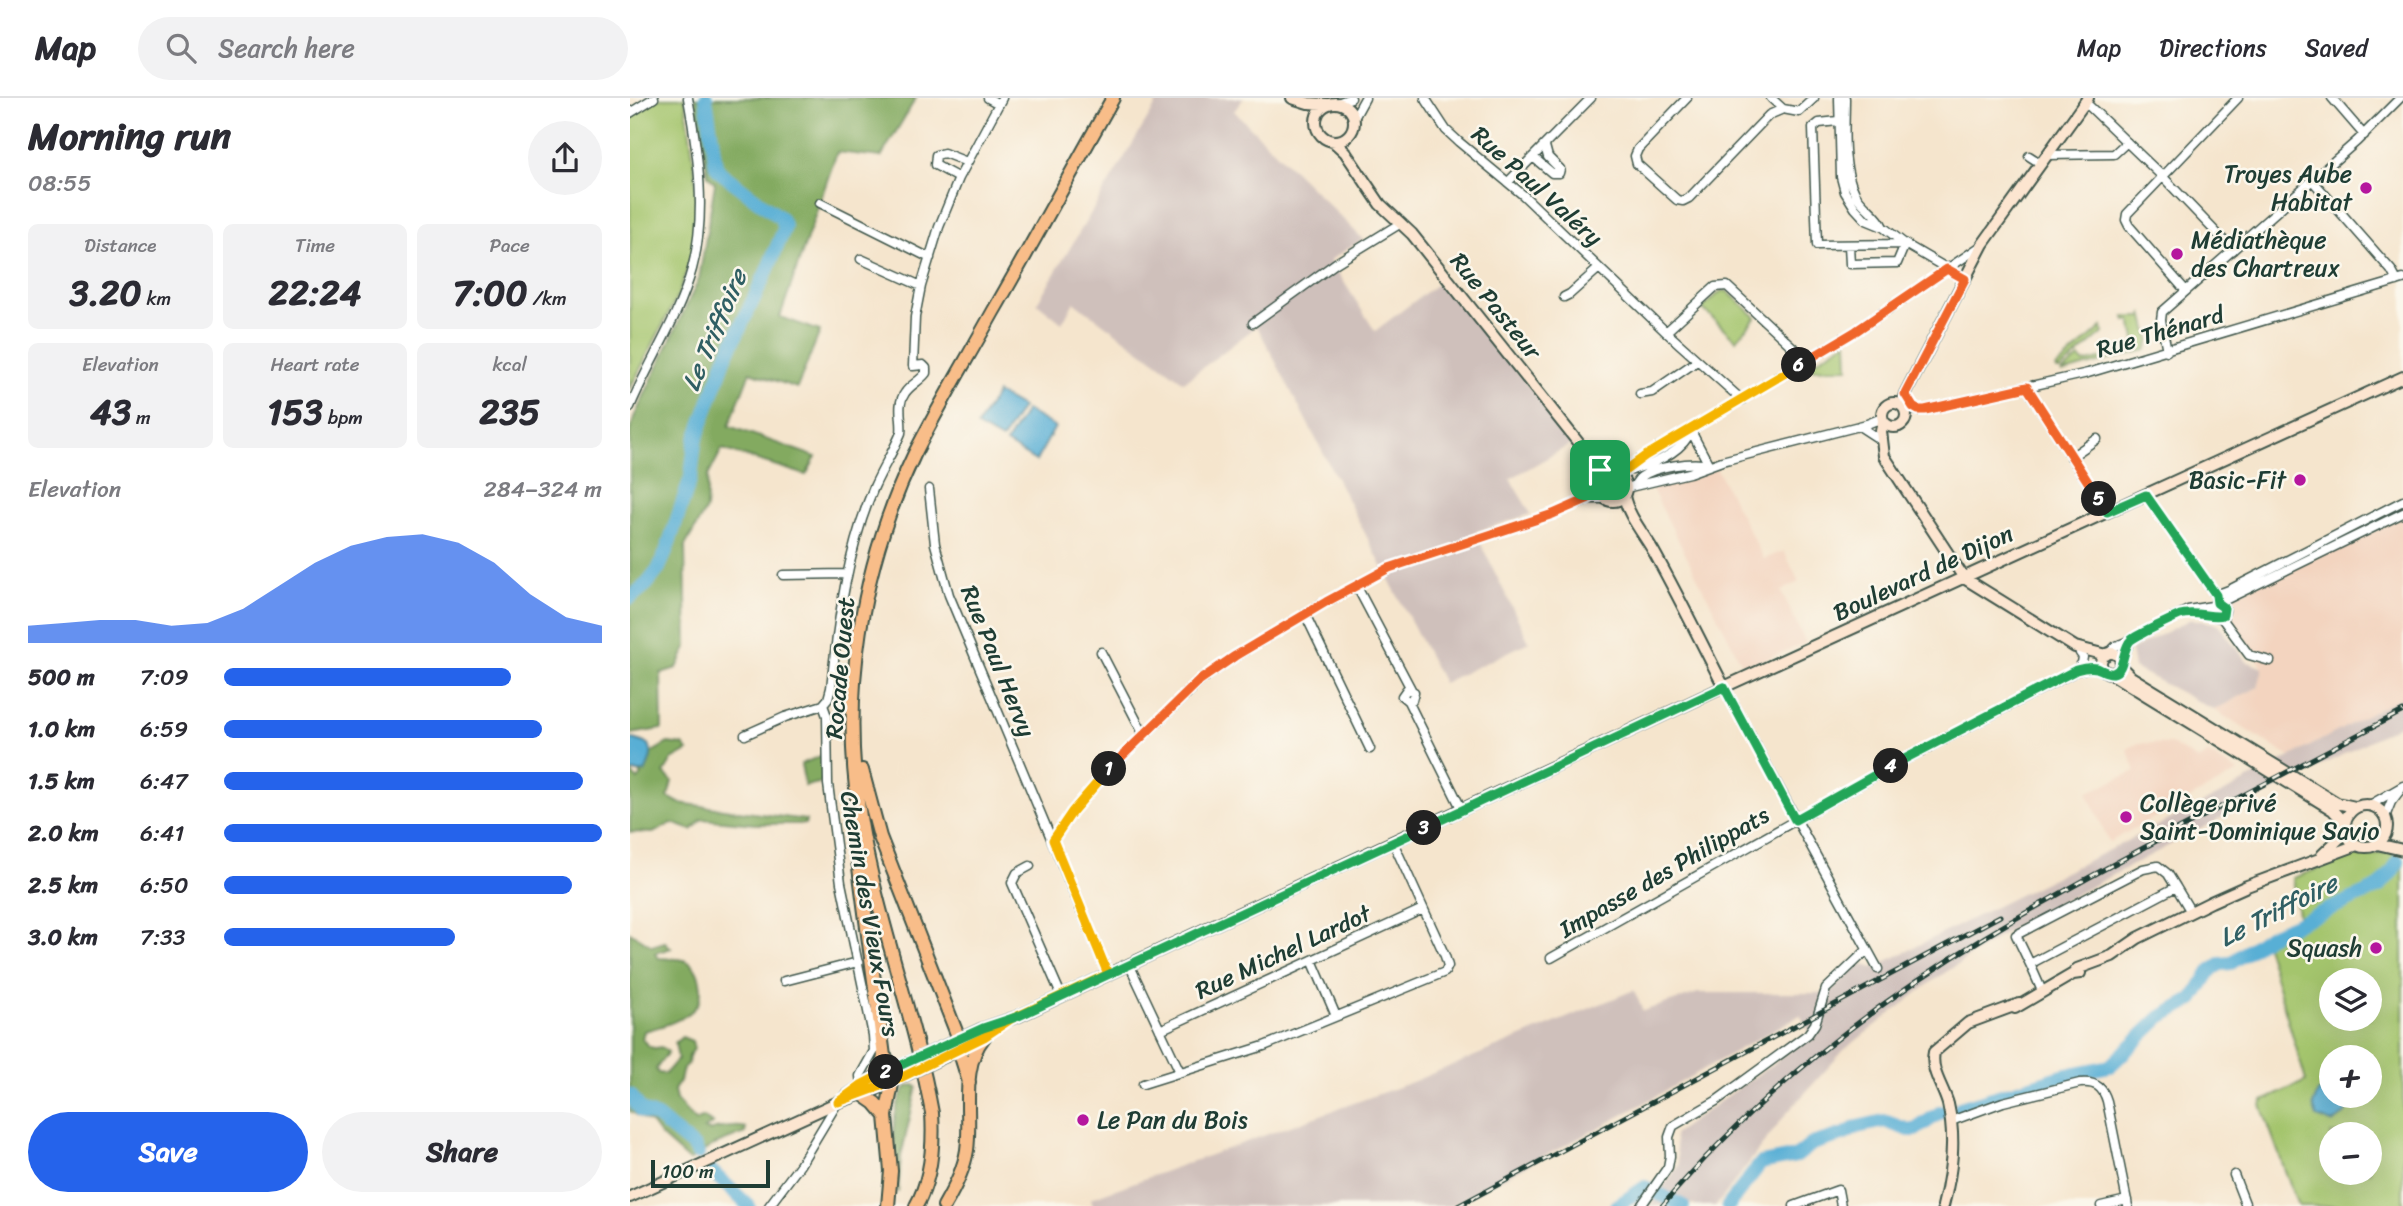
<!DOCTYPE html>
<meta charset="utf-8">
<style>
:root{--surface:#fff;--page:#f2f2f3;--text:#2b2b33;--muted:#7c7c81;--line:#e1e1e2;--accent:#2563eb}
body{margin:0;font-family:Sriracha,sans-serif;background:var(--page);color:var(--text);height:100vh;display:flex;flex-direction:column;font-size:26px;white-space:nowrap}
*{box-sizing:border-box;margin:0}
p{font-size:23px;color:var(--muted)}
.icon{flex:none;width:38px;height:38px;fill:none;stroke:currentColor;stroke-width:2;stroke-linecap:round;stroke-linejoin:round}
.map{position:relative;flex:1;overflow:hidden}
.details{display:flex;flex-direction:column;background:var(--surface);width:630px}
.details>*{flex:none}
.fabs{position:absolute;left:1689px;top:870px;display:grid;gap:14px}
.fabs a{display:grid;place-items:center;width:63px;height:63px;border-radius:50%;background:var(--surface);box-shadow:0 7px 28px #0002;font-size:35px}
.scale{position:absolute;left:21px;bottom:18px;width:119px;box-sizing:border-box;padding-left:7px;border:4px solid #1f3d34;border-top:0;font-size:19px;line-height:24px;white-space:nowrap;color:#1f3d34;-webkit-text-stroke:5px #fbf7ec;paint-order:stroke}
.pin{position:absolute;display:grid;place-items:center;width:60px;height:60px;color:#fff;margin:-30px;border-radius:14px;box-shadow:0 4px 10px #0006}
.km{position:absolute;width:35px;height:35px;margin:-18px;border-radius:50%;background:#222;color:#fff;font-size:19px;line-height:35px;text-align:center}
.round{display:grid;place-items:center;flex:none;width:74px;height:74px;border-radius:37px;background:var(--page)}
.head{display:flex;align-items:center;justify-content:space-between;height:119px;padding:0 28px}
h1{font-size:38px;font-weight:800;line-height:52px}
.metrics{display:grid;grid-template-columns:repeat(3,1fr);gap:10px;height:119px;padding:7px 28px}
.metrics div{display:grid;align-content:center;border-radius:10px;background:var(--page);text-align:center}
.metrics b{font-size:35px;font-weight:800}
.metrics small{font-size:19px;font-weight:400}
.metrics p{font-size:19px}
.chart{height:196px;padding:14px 28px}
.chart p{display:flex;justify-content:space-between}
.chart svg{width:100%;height:126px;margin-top:7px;fill:var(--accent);opacity:.7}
.cta{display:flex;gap:14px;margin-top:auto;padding:14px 28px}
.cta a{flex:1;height:80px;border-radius:42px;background:var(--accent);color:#fff;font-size:28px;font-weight:800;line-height:80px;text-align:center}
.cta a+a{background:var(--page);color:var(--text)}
ul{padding:0 28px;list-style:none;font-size:23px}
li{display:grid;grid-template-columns:112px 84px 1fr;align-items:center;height:52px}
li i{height:18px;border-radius:9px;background:var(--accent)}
header{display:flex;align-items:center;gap:42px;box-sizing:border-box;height:98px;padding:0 35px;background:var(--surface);border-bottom:2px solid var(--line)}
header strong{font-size:33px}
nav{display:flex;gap:38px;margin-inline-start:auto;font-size:24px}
.search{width:490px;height:63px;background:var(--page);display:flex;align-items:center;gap:18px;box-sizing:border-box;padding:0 24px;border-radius:38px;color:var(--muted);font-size:26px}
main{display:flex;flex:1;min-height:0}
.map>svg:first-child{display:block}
.built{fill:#f3d4bf}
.industrial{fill:#cfc0bb}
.green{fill:#a4c56d;stroke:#628150;stroke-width:2;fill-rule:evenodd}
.forest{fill:#83aa60;stroke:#51744a;stroke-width:2}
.water{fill:#58afd5;stroke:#3c7684;stroke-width:2}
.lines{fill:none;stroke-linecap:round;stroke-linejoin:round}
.river{stroke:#58afd5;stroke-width:14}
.street-casing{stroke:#3f564b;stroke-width:11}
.secondary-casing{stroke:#3f564b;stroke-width:14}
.primary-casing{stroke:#3f564b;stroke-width:16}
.street{stroke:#fff;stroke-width:8}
.secondary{stroke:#fce5d0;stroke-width:10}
.primary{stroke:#f8bd89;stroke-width:12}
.rail-casing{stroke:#1f3d34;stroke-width:5}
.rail{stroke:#fbf7ec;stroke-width:2.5;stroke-dasharray:8;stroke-linecap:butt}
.secondary-bridge-casing{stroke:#3f564b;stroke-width:14;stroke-linecap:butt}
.secondary-bridge{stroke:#fce5d0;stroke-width:10}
.split-1-casing{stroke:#fff;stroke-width:14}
.split-2-casing{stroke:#fff;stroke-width:14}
.split-3-casing{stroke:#fff;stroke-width:14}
.split-4-casing{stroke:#fff;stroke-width:14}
.split-5-casing{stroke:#fff;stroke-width:14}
.split-6-casing{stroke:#fff;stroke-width:14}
.split-7-casing{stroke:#fff;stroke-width:14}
.split-1{stroke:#f0652b;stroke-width:9}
.split-2{stroke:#f5b400;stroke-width:9}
.split-3{stroke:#22a559;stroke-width:9}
.split-4{stroke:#22a559;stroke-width:9}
.split-5{stroke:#22a559;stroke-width:9}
.split-6{stroke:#f0652b;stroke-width:9}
.split-7{stroke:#f5b400;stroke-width:9}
.poi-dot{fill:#b5179e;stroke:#fbf7ec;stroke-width:2.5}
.labels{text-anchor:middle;stroke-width:5;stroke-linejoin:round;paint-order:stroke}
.poi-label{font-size:24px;fill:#1f3d34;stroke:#fbf7ec;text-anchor:end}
.street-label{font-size:24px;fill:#1f3d34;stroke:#fbf7ec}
.water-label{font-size:26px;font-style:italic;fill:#305f64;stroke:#fbf7ec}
</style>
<header>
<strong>Map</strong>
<div class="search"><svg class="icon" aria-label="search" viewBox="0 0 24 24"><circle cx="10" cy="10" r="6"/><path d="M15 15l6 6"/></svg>Search here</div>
<nav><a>Map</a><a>Directions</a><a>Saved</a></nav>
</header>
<main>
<section class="details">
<div class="head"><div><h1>Morning run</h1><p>08:55</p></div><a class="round"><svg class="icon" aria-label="share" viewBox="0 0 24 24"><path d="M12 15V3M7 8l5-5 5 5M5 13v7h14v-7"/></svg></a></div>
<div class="metrics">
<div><p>Distance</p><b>3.20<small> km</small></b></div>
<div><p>Time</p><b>22:24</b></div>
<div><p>Pace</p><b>7:00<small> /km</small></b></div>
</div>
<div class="metrics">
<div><p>Elevation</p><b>43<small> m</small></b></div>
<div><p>Heart rate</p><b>153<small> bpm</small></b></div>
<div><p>kcal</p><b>235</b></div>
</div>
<div class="chart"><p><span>Elevation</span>284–324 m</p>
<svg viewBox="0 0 160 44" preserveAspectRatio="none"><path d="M0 44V38L10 37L20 36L30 36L40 38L50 37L60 32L70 24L80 16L90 10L100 7L110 6L120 9L130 16L140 27L150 35L160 38V44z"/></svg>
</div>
<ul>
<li><b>500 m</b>7:09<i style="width:76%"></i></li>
<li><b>1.0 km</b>6:59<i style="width:84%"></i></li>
<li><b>1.5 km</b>6:47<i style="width:95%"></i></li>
<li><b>2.0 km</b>6:41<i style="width:100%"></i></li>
<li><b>2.5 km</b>6:50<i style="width:92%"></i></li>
<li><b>3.0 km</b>7:33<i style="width:61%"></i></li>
</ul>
<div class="cta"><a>Save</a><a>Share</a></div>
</section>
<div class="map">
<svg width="1773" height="1108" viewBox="0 0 1773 1108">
<rect width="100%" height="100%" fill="#fbf7ec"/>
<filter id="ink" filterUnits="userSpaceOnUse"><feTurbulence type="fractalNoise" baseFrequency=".0143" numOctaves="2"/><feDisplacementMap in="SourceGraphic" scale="14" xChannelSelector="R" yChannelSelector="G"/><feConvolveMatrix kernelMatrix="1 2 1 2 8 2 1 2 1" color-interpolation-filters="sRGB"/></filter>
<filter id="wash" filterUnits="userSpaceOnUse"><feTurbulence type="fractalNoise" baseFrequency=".00686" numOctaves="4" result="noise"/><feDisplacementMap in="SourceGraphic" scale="28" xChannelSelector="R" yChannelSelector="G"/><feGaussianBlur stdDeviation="1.57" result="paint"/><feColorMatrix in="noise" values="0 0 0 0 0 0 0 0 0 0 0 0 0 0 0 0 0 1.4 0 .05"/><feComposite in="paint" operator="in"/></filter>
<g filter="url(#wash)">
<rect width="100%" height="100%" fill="#f5e5cd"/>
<path class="built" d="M1086,370l48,91 20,-8 15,31 -18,9 25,52 -62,25 -93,-181z
M1773,411v187l-113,61 -76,-47 44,-23 5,-19 -36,-48 5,-23z
M1509,645l32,1 27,16 10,-6 31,18 -130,70 -22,-50 49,-21 -9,-22z"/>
<path class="industrial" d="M530,0h84l-10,13 129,128 -33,21 45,71 66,-50 134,161 -65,37 21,35 -56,18 54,110 -86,41 -186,-357 -73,56 -110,-80 -12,21 -25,-20z
M1561,521l27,5 28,37 17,7 -5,19 -44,23 -80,-42 -3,-18z
M1773,598v27l-386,202 -83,55 -90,70 -58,64 -70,92h-21v-2l-45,2 29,-41 -5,-31 138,-98 -12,-21 -179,101 -171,90h-357l-2,-8 321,-116 222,-92 9,21 55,-18h131l31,-30 13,5 352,-176z"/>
<path class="green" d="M28,0h27l10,73 2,38 -3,41 -16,45 -48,94v-273z
M1091,193h6l29,26 -20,23 -34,-32z
M1513,215l7,28 -4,9 -85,23 18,-15 5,5 53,-14 -6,-29 -5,1 -1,-4h17z
M1472,229l1,6 -43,37h-3l-1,-2z
M1217,243l1,27 -45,1z
M1760,754l13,9v345h-105l-37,-101 2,-4 43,-20 -42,-142 35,-17 -6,-44 43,-16 11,-7 23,1zM1701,882h39v38h-39zM1701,959h39v39h-39zM1701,1036h39v38h-39z"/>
<path class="forest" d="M65,0h221l-35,59 -44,-5 -57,165 40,14 -23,57 -47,-16 -21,54 87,31 -10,18 -84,-26 -14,27 -2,33 -21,37 2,101 -10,21 -16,5 1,56 -32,5v-303l5,-16 64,-136 16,-96 -7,-7z
M38,645l15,2 5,6 -16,9 -8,13 8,8 -4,16 11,6 127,17 -1,4h-50l-53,-5 -10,11 -20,-7 -19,10 -23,-1v-58h2l6,6 4,-5 -12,-11v-14l22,2z
M193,657l1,27 -19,4 -4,-22z
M0,834l22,14 13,-4 6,6 -16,5 4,5c10,1 24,-1 32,6 11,10 14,35 3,45 -14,13 -32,17 -50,22l-2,8c6,7 9,11 19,8l7,5 -12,17 2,4 7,1 13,-15 -3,-16 7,-6 10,4 2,8 -5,7 -1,8 -5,4 -3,13 -6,9 2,10 19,21 8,-4 10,7 -9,5 5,2c7,-3 29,-6 37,-3l-1,5 -33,13 -23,15 -28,-25 -9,-12 -22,-13z
M284,987l3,2 -16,69 -3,37c-2,-33 -12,-78 8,-106z"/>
<path class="water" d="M367,295l25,14 -20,33 -25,-14z
M396,312l29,17 -19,34 -30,-18z
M0,640l19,6c5,10 0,19 -4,28h-15z
M1701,990v8h13c10,12 -1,21 -12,27l-15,-6 -4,-12 5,-13z"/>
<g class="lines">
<path class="river" d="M0,500l17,-14 11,-14 8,-18 25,-75 4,-35 30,-83 42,-88 18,-44 -4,-9 -61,-46 -4,-6 -10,-68
M0,997l12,16 15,6 38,31 3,6
M1330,1010l106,-33 44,-9 51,-49 32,-18 18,-29 9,-6 11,-1 38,-27 110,-49 13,-15 6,-11
M79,1071l40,37
M987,1108l28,-19 38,19
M1098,1108l33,-43 36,-7 15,-12 33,-10 12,-7 27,-6 25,9h6l26,-18"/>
</g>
</g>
<g filter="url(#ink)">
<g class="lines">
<defs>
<path id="street" d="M358,0l11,6
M795,0l21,32 13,12 64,53 143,137 76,68
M1057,0l-49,51 -3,7 2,8 40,36 6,1 6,-3 80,-83 14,-6
M1141,0l12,11 16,3 15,-14
M1209,0l2,79 4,15 10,16 11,12 17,7 22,17 60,35
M1215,0c0,29 -4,68 10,95 6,13 22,20 28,34
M1702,0l32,37
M1455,4l77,74 71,74
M707,5l14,-5
M0,15l24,-15
M724,20l11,-20
M1208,23l-19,2 -6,5 4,117 88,-1 -8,19 -47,1 -1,-19
M1417,57l67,-1 13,-12
M1399,58l11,7
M903,59l19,16h7l1,-4 -12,-12 -3,-11
M329,80l-24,-13 1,-10 8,-2 23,9
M1682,82l79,90 6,11
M878,84l83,-84
M190,105l110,55
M231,161l60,27
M1556,193l-57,-65 -3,-6 1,-6 111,-116
M934,199l6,-3 29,-26
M623,225l83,-60 65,-40
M1036,234l49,-45 12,-1 71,66 5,11
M1537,253l-6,-31 1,-8 195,-171 43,-43
M1397,290l80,124
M1010,296l12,-2 45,-31
M0,309c19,-46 49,-90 62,-138 15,-55 6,-116 -4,-171
M1276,312h19l163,-37 315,-94
M1229,328l23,15
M1061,333l18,34
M1441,359l26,-18
M1002,372c21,-6 50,-18 59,-39
M988,378l27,-20 211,-125 125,-85
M1004,388c2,-3 4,-7 7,-9 15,-11 51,-16 68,-12
M996,390l63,-15 33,-12 145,-37 15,-6
M299,391l6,55 14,51 159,379
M1516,397l70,100v4
M957,401h18
M153,477l63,-1
M726,487l55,104
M1586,497l13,-5 174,-89
M1581 512a7 7 0 1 1 14 0a7 7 0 1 1-14 0Z
M1589,505l184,-90
M675,516l65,135
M1591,519l28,38 21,6
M471,554l43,83
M1478,556l8,-8 15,-6 57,-30 24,-4
M1491,563l10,-21
M1446,573l6,-8 1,-6 -3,-4
M1094,589l154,282
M778,603l4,-1 2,-8 -7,-3 -5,7 6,5 54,109
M115,637l40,-18 38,-12
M1740,707l33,-19
M1755,719l6,-15 10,-13
M423,742l19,-28 34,-40 95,-92 34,-24 91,-54 63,-34 164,-54 34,-15 12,-10
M400,768l-13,7 -5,10 49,112
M921,860l341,-192 184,-95 17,-4 12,4
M682,862l24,56
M499,866l51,108
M1400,866l-14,-29 127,-66 15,-3 10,8 8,13
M154,883l74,-19
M1412,893l-12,-27 146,-77 15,25
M530,932l263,-121
M513,986l121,-38 181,-74 3,-6 -3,-10 -52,-114
M231,987l-1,-9 14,-25 -1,-16 -32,-152 -13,-99 -1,-68 -4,-11 5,-6 3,-11c7,-68 16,-137 43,-201 8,-18 19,-35 27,-54 2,-13 -5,-28 4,-40 5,-8 15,-12 21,-20v-5l-3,-3 -10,1 2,-49 6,-31 18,-59 20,-49 43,-80
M1321,1023l52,-19 77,-19c15,-2 23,4 27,18l21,105
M1604,1077l12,31
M139,1108l31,-41 38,-63
M1011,1108l27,-39 2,-11 -1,-19 4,-11 43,-25 92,-67 7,-10 11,-35 41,-39
M1164,1108l44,-16 3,16
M1471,1108l26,-6"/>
<path id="secondary" d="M662,0l16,5 19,1
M686 24a19 19 0 1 1 38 0a19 19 0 1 1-38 0Z
M703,43l12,11 35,52 32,30 188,236 10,5
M1252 317a12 12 0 1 1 24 0a12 12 0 1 1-24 0Z
M1272,307l3,-11 78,-150 105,-146
M1253,323l-2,10 3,25 80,122 111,69 31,8
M970 390a13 13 0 1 1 26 0a13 13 0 1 1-26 0Z
M994,398c4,20 20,38 30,56 25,45 47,90 70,135
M1471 565a10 10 0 1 1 20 0a10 10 0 1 1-20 0Z
M1491,569l10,10 206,126 18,4
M1480,575l223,137 11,12
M1715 728a21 21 0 1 1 42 0a21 21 0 1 1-42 0Z
M1747,746l26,6
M1692,757l23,-22
M1443,876l4,-5 35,-13 26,-18 73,-36 36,-16 110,-41
M1385,910l58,-34 7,-1
M312,949l39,-18 38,-13 705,-329 679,-310
M316,958l39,-19
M215,999l31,-21 25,-10
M0,1099l208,-95 39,-13 31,-15
M1313,1108c9,-34 13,-67 5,-102 -5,-18 -18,-33 -14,-52l34,-29 51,-19"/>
<path id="primary" d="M232,672l18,67 79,202v11l10,32
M221,709l33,249 -4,19
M254,958l11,12 -9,48 5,55 -3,35
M232,996l13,9 11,13
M286,1108c16,-28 18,-61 16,-93 -18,-100 -56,-196 -72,-296 -20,-122 1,-251 54,-362 24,-48 53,-96 79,-143 41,-71 80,-143 120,-214
M314,1108c10,-17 20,-36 23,-56 5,-36 -8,-82 17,-113"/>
</defs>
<use href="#street" class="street-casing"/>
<use href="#secondary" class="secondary-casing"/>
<use href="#primary" class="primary-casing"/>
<use href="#street" class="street"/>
<use href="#secondary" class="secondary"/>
<use href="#primary" class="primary"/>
<defs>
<path id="rail" d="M828,1108l542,-290
M1032,1108c91,-107 203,-196 323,-269 57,-35 116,-66 175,-98 81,-43 162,-86 243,-128"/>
</defs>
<use href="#rail" class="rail-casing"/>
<use href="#rail" class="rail"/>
<defs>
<path id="secondary-bridge" d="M274,967l38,-18
M278,976l38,-18"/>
</defs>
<use href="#secondary-bridge" class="secondary-bridge-casing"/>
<use href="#secondary-bridge" class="secondary-bridge"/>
</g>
</g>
<g class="lines" filter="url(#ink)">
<defs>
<path id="split-1" d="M479,671l91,-89 35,-24 91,-54 63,-34 164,-54 34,-15 12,-10 1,-19"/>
<path id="split-2" d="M256,974l-25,13 -23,17 54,-20 92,-45 27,-18 97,-45 -55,-134 19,-28 37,-43"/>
<path id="split-3" d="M256,974l97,-44 36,-12 405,-188"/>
<path id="split-4" d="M794,730l300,-141 71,133 96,-54"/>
<path id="split-5" d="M1261,668l185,-96c7,-2 14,-3 21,-2 5,2 11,6 16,5 12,-2 9,-25 18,-33 6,-5 40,-21 49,-25 15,-5 34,4 43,0l1,-7 -7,-5 -1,-8 -70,-100 -39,17 -8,-13"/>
<path id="split-6" d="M1169,267l57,-34 91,-62 18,10 -60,115 8,13 5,3h7l102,-23 72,112"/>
<path id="split-7" d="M970,372l18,6 27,-20 154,-91"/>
</defs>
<use href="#split-1" class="split-1-casing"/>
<use href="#split-2" class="split-2-casing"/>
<use href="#split-3" class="split-3-casing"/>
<use href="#split-4" class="split-4-casing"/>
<use href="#split-5" class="split-5-casing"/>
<use href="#split-6" class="split-6-casing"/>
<use href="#split-7" class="split-7-casing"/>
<use href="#split-1" class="split-1"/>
<use href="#split-2" class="split-2"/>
<use href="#split-3" class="split-3"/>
<use href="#split-4" class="split-4"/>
<use href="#split-5" class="split-5"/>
<use href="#split-6" class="split-6"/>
<use href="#split-7" class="split-7"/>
</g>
<g class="poi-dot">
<circle cx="1736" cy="90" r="7"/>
<circle cx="1547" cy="156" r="7"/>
<circle cx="1670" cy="382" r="7"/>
<circle cx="1496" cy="719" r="7"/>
<circle cx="1746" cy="850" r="7"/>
<circle cx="453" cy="1022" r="7"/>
</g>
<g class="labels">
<g class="poi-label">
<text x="1722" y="84">Troyes Aube<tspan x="1722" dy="28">Habitat</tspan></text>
<text x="1561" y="150" text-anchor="start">Médiathèque<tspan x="1561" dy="28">des Chartreux</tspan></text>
<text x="1656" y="390">Basic-Fit</text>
<text x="1510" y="713" text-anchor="start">Collège privé<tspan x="1510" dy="28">Saint-Dominique Savio</tspan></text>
<text x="1732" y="858">Squash</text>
<text x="467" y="1030" text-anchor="start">Le Pan du Bois</text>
</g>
<g class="street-label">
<text transform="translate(907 88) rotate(42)" y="8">Rue Paul Valéry</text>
<text transform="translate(866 208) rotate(51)" y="8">Rue Pasteur</text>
<text transform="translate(1530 234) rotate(-16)" y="8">Rue Thénard</text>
<text transform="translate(1293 475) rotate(-25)" y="8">Boulevard de Dijon</text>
<text transform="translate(368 563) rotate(68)" y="8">Rue Paul Hervy</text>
<text transform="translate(210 570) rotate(-85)" y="8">Rocade Ouest</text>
<text transform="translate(1034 774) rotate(-30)" y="8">Impasse des Philippats</text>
<text transform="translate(240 816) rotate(80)" y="8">Chemin des Vieux Fours</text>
<text transform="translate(653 854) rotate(-25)" y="8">Rue Michel Lardot</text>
</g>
<g class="water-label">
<text transform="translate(84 232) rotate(-67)" y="9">Le Triffoire</text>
<text transform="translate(1648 812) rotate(-27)" y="9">Le Triffoire</text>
</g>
</g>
</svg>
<div class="fabs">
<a><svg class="icon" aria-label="layers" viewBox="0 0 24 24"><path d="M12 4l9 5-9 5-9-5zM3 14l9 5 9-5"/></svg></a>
<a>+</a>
<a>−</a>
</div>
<div class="scale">100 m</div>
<div class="pin" style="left:970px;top:372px;background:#1e9e55"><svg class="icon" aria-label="arrive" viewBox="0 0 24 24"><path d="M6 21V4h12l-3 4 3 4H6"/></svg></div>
<b class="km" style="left:479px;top:671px">1</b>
<b class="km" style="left:256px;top:974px">2</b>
<b class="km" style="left:794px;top:730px">3</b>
<b class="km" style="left:1261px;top:668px">4</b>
<b class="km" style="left:1469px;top:401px">5</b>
<b class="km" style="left:1169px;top:267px">6</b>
</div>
</main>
